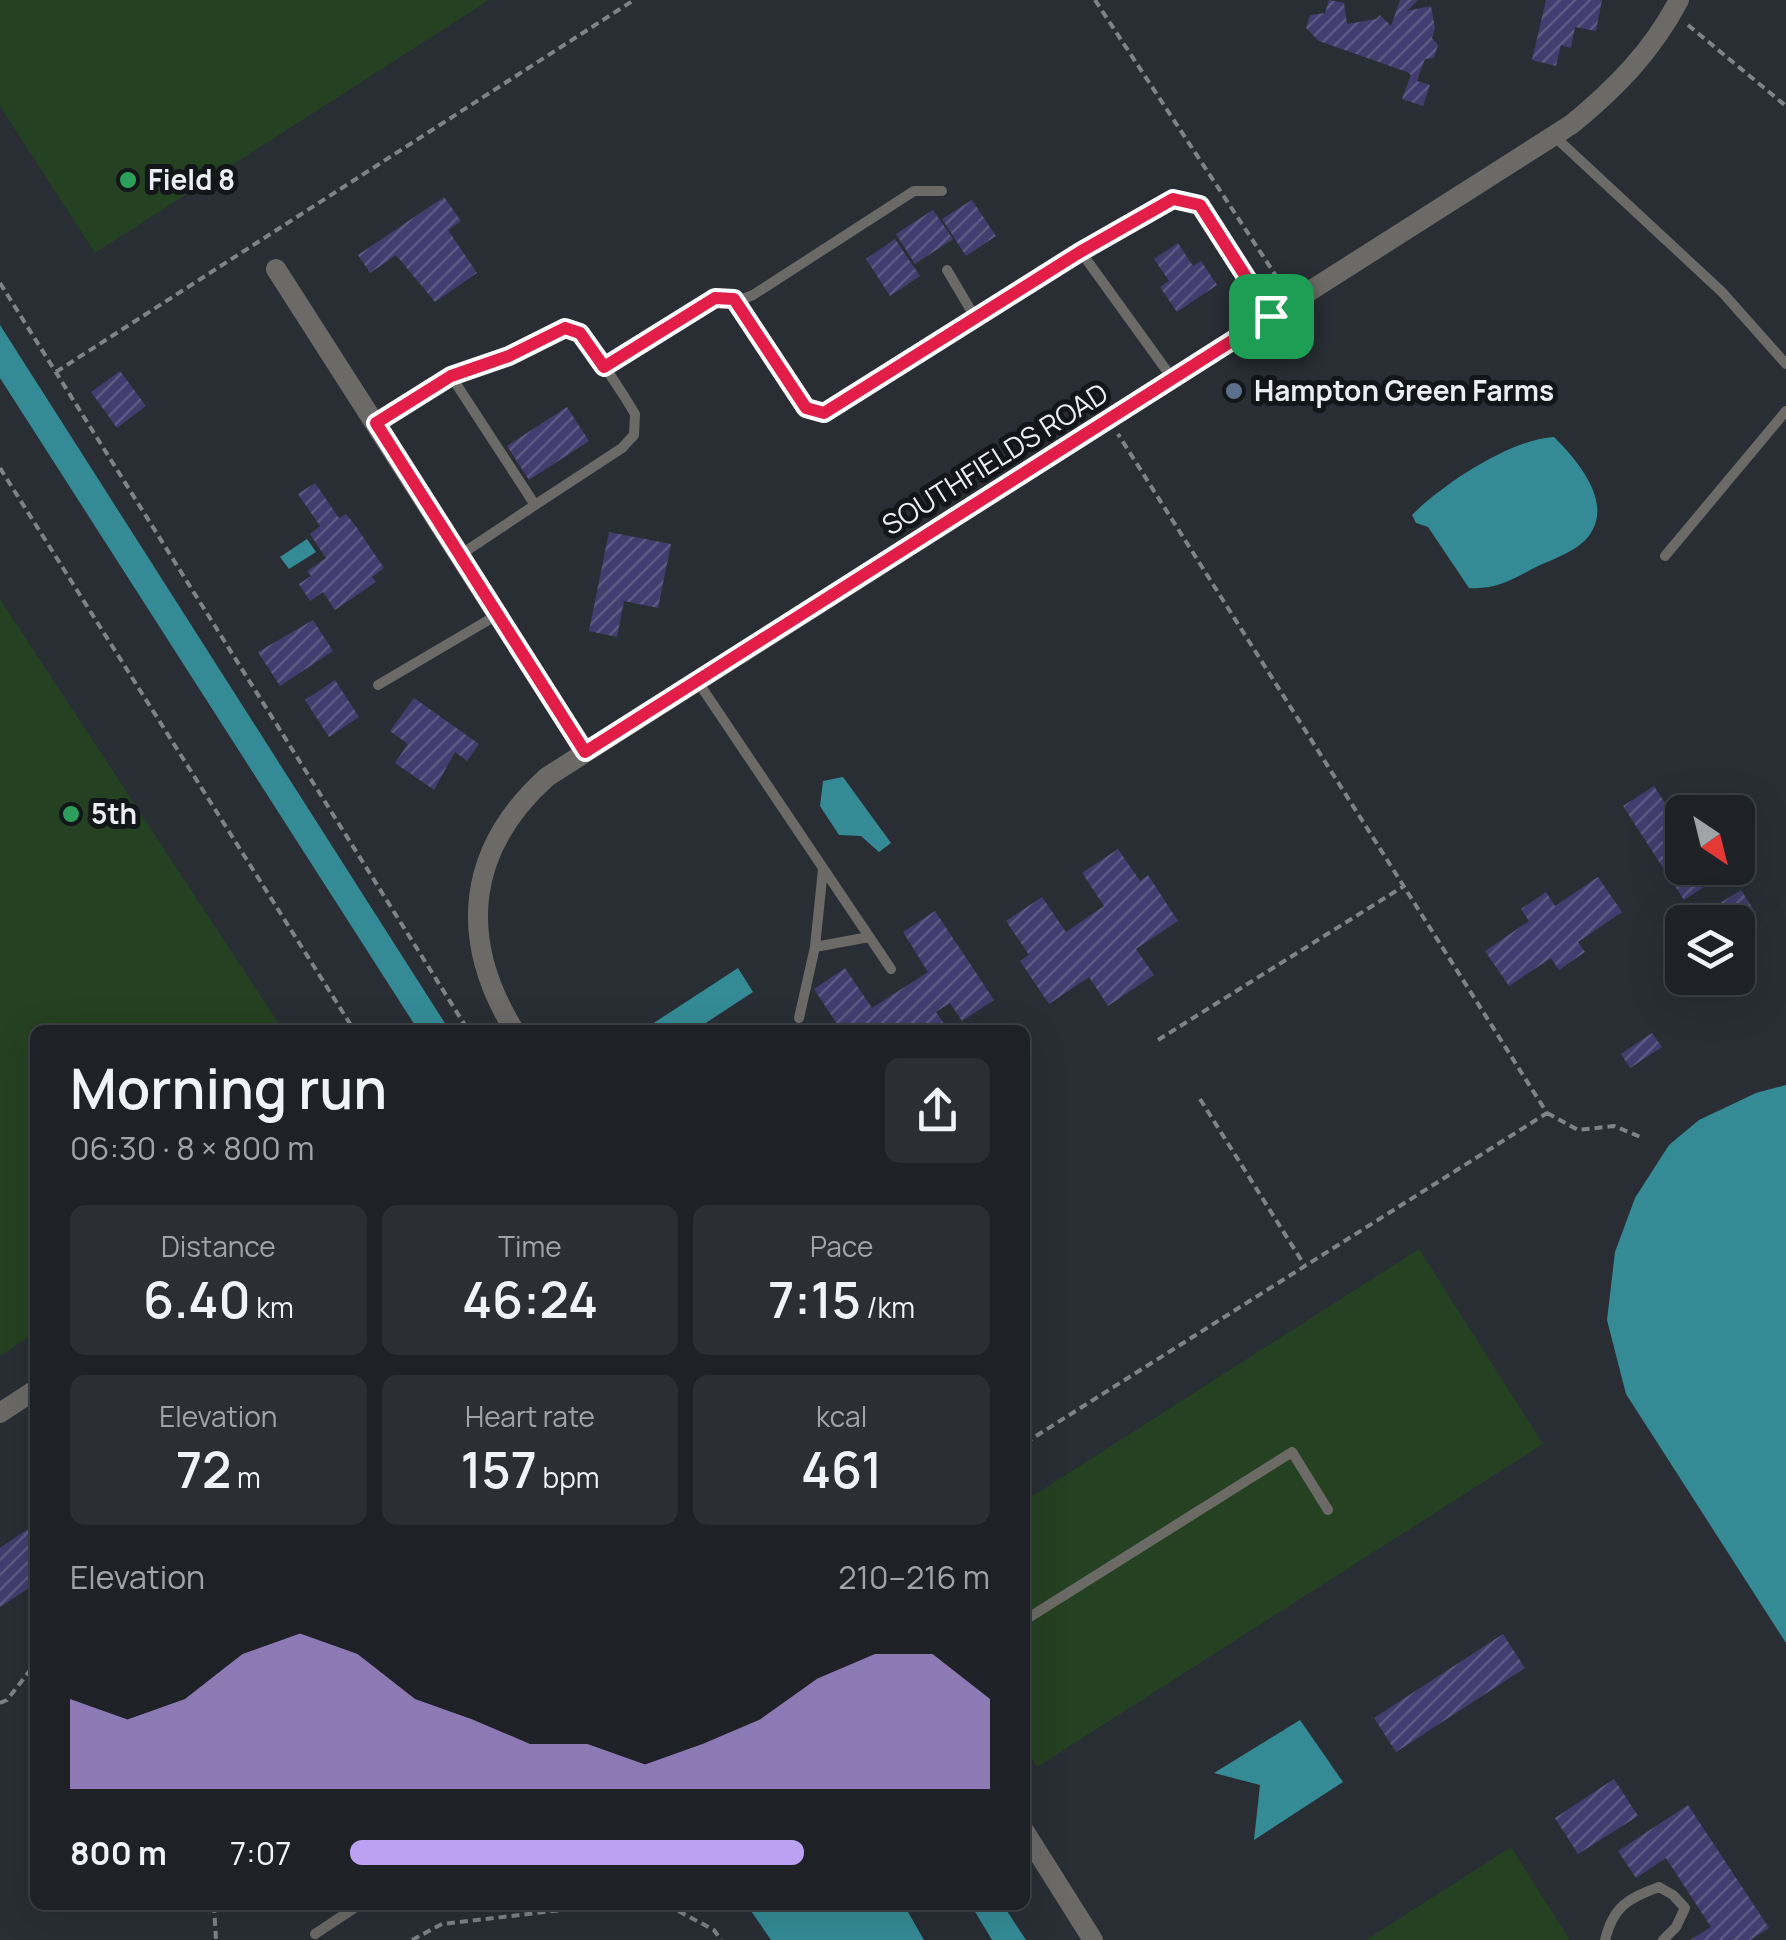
<!DOCTYPE html>
<meta charset="utf-8">
<style>
:root{--surface:#1e2227;--page:#2b2f33;--text:#f1f3f6;--muted:#a1a4a7;--line:#3c3f44;--accent:#bca0f2}
body{margin:0;font-family:Manrope,sans-serif;background:var(--page);color:var(--text);height:100vh;display:flex;flex-direction:column;font-size:38px;white-space:nowrap}
*{box-sizing:border-box;margin:0}
p{font-size:32px;color:var(--muted)}
.icon{flex:none;width:55px;height:55px;fill:none;stroke:currentColor;stroke-width:2;stroke-linecap:round;stroke-linejoin:round}
.map{position:relative;flex:1;overflow:hidden}
.side{position:absolute;left:30px;top:1025px;width:1000px;height:885px;display:flex;flex-direction:column;background:var(--surface);border-radius:15px;box-shadow:0 10px 40px #0002,0 0 0 2px var(--line)}
.side>*{flex:none}
.needle{width:65px;rotate:145deg}
.fabs{position:absolute;left:1665px;top:795px;display:grid;gap:20px}
.fabs a{display:grid;place-items:center;width:90px;height:90px;border-radius:15px;background:var(--surface);box-shadow:0 10px 40px #0002,0 0 0 2px var(--line);font-size:50px}
.pin{position:absolute;display:grid;place-items:center;width:85px;height:85px;color:#fff;margin:-42px;border-radius:20px;box-shadow:0 5px 15px #0006}
.round{display:grid;place-items:center;flex:none;width:105px;height:105px;border-radius:15px;background:var(--page)}
.overview{display:flex;align-items:center;justify-content:space-between;height:170px;padding:0 40px}
h1{font-size:55px;font-weight:600;line-height:75px}
.metrics{display:grid;grid-template-columns:repeat(3,1fr);gap:15px;height:170px;padding:10px 40px}
.metrics div{display:grid;align-content:center;border-radius:15px;background:var(--page);text-align:center}
.metrics b{font-size:50px;font-weight:600}
.metrics small{font-size:28px;font-weight:400}
.metrics p{font-size:28px}
.chart{height:280px;padding:20px 40px}
.chart p{display:flex;justify-content:space-between}
.chart svg{width:100%;height:180px;margin-top:10px;fill:var(--accent);opacity:.7}
ul{padding:0 40px;list-style:none;font-size:32px}
li{display:grid;grid-template-columns:160px 120px 1fr;align-items:center;height:75px}
li i{height:25px;border-radius:12px;background:var(--accent)}
.map>svg:first-child{display:block}
.pitch{fill:#244121}
.water{fill:#348b95}
.building{fill:url(#building-hatch)}
.lines{fill:none;stroke-linecap:round;stroke-linejoin:round}
.path{stroke:#7d8388;stroke-width:4;stroke-dasharray:8 5;stroke-linecap:butt}
.service{stroke:#6c6a66;stroke-width:10}
.minor{stroke:#6c6a66;stroke-width:20}
.route-casing{stroke:#fff;stroke-width:20}
.route{stroke:#e11d48;stroke-width:12}
.leisure-dot{fill:#2e9e5b;stroke:#131619;stroke-width:4}
.service-dot{fill:#5c6f8a;stroke:#131619;stroke-width:4}
.labels{text-anchor:middle;stroke-width:10;stroke-linejoin:round;paint-order:stroke}
.poi-label{font-size:28px;font-weight:bold;fill:#ebeff3;stroke:#131619;text-anchor:start}
.street-label{font-size:28px;fill:#ebeff3;stroke:#131619}
</style>
<div class="map">
<svg width="1786" height="1940" viewBox="0 0 1786 1940">
<defs>
<pattern id="building-hatch" width="6" height="6" patternUnits="userSpaceOnUse" patternTransform="scale(2.5)"><rect width="6" height="6" fill="#433d6f"/><path d="M-1 1l2-2M0 6l6-6M5 7l2-2" fill="none" stroke="#5e5984"/></pattern>
</defs>
<rect width="100%" height="100%" fill="#282e34"/>
<path class="pitch" d="M0,0h489l-394,253 -95,-147z
M0,599l283,431h-248v303l-35,23z
M1419,1249l124,195 -506,323 -12,-18v-248z
M1511,1847l59,93h-204z"/>
<path class="water" d="M0,325l448,703v2h-30l-418,-652z
M1554,437c21,21 57,61 38,94 -10,19 -39,28 -58,37 -22,12 -39,22 -65,20l-41,-61 -12,-4 -4,-8c31,-31 99,-76 142,-78z
M307,539l9,13 -27,17 -9,-12z
M843,777l48,66 -12,9 -18,-16 -22,-1 -19,-29 3,-25z
M738,968l15,24 -58,38h-52z
M1786,1085v558l-160,-249 -19,-74 8,-68 20,-54 34,-53 30,-25 57,-27z
M1300,1720l43,62 -89,58 6,-55 -46,-12z
M747,1905h157l20,35h-153z
M971,1905h32l23,35h-34z"/>
<path class="building" d="M1329,0l15,3 3,21 29,-5 4,-4 11,11 9,-26h18l-11,11 24,-5 4,22 -3,10 6,7 -4,13 -9,1 -8,22 13,4 -7,21 -21,-7 9,-24 -4,-3 -88,-31 -13,-13 4,-13 15,-2z
M1546,0h56l-6,31 -21,-4 -4,21 -10,-3 -5,21 -24,-6z
M444,197l17,24 -13,9 29,43 -42,29 -39,-47 -26,18 -12,-18z
M972,200l24,36 -30,20 -24,-37z
M933,210l20,29 -38,25 -19,-30z
M895,239l25,37 -30,20 -24,-37z
M1178,243l15,23 8,-5 16,24 -40,27 -17,-25 9,-6 -15,-22z
M120,371l26,35 -29,22 -26,-36z
M567,407l22,34 -60,39 -22,-34z
M315,483l24,35 7,-4 9,11 29,43 -12,9 4,5 -41,28 -12,-18 -13,9 -11,-17 12,-8 -4,-5 19,-13 -16,-24 10,-8 -22,-32z
M609,532l62,12 -13,64 -34,-7 -7,36 -28,-6z
M313,620l20,31 -53,35 -22,-34z
M335,680l24,37 -30,20 -24,-37z
M414,698l65,46 -12,17 -12,-9 -21,38 -39,-27 13,-19 -18,-13z
M1654,786l28,44v38h25l8,12 -31,20 -61,-94z
M1118,849l22,32 8,-6 30,46 -42,28 18,26 -46,31 -19,-29 -40,27 -29,-43 9,-6 -23,-34 36,-24 24,35 38,-26 -22,-33z
M1598,877l24,35 -44,30 7,10 -26,18 -8,-12 -42,28 -24,-35 44,-30 -8,-12 25,-17 9,14z
M1741,890l12,19 -22,13h-42z
M935,911l59,89 -32,21 -12,-18 -14,9 12,18h-107l-27,-41 31,-21 27,40 56,-36 -25,-40z
M1652,1033l10,14 -32,21 -9,-14z
M35,1524v60l-35,23v-59z
M1503,1634l22,34 -129,84 -22,-34z
M1614,1779l24,37 -60,38 -23,-36z
M1688,1805l81,123 -19,12h-60l21,-13 -45,-69 -30,20 -18,-27z"/>
<g class="lines">
<path class="path" d="M1095,0l187,285
M1688,25l98,81
M0,283l468,747
M56,372l578,-372
M0,468l354,562
M1158,1040l246,-154
M1200,1099l105,167
M1547,1113l31,17 36,-4 29,12
M1025,1443l522,-330 -429,-679
M0,1703l7,-3 28,-36
M214,1905l2,35
M667,1905l47,25 7,10
M412,1940l30,-16 163,-19"/>
<path class="service" d="M1554,136l168,156 64,72
M947,270l29,49 105,-67
M734,299l71,109 19,5 152,-94
M604,367l111,-69 28,1 10,-4 161,-104h28
M451,376l58,-20 56,-28 15,5 10,11 34,52 11,18 -1,21 -12,13 -87,57
M1172,378l-91,-126 92,-53 26,6 72,110
M376,423l75,-47 84,129 -75,50
M1665,556l121,-145
M698,682l193,287
M378,685l119,-70
M815,947l54,-10
M799,1018l16,-71 8,-78
M1025,1620l267,-168 36,58
M315,1934l44,-29
M1605,1940c8,-33 23,-42 54,-53l14,8 12,13 -9,19 -13,13"/>
<path class="minor" d="M276,269l309,483
M514,1030c-56,-91 -48,-180 33,-253l1025,-653c44,-36 81,-74 107,-124
M0,1413l35,-23
M1025,1832l68,108"/>
</g>
<g class="lines">
<defs>
<path id="route" d="M1173,199l27,6 71,111 -686,436 -209,-329 75,-47 58,-20 56,-28 15,5 24,34 111,-69 19,1 72,109 18,5 256,-161z"/>
</defs>
<use href="#route" class="route-casing"/>
<use href="#route" class="route"/>
</g>
<g class="leisure-dot">
<circle cx="128" cy="180" r="10"/>
<circle cx="71" cy="814" r="10"/>
</g>
<circle class="service-dot" cx="1234" cy="391" r="10"/>
<g class="labels">
<g class="poi-label">
<text x="148" y="190">Field 8</text>
<text x="1254" y="401">Hampton Green Farms</text>
<text x="91" y="824">5th</text>
</g>
<g class="street-label">
<text transform="translate(995 459) rotate(-32)" y="10">SOUTHFIELDS ROAD</text>
</g>
</g>
</svg>
<div class="fabs">
<a><svg class="needle" viewBox="-14 -14 28 28"><path d="M0-13l5 13h-10z" fill="#e53935"/><path d="M0 13l5-13h-10z" fill="#a1a4a7"/></svg></a>
<a><svg class="icon" aria-label="layers" viewBox="0 0 24 24"><path d="M12 4l9 5-9 5-9-5zM3 14l9 5 9-5"/></svg></a>
</div>
<div class="pin" style="left:1271px;top:316px;background:#1e9e55"><svg class="icon" aria-label="arrive" viewBox="0 0 24 24"><path d="M6 21V4h12l-3 4 3 4H6"/></svg></div>
<section class="side">
<div class="overview"><div><h1>Morning run</h1><p>06:30 · 8 × 800 m</p></div><a class="round"><svg class="icon" aria-label="share" viewBox="0 0 24 24"><path d="M12 15V3M7 8l5-5 5 5M5 13v7h14v-7"/></svg></a></div>
<div class="metrics">
<div><p>Distance</p><b>6.40<small> km</small></b></div>
<div><p>Time</p><b>46:24</b></div>
<div><p>Pace</p><b>7:15<small> /km</small></b></div>
</div>
<div class="metrics">
<div><p>Elevation</p><b>72<small> m</small></b></div>
<div><p>Heart rate</p><b>157<small> bpm</small></b></div>
<div><p>kcal</p><b>461</b></div>
</div>
<div class="chart"><p><span>Elevation</span>210–216 m</p>
<svg viewBox="0 0 160 44" preserveAspectRatio="none"><path d="M0 44V22L10 27L20 22L30 11L40 6L50 11L60 22L70 27L80 33L90 33L100 38L110 33L120 27L130 17L140 11L150 11L160 22V44z"/></svg>
</div>
<ul>
<li><b>800 m</b>7:07<i style="width:71%"></i></li>
</ul>
</section>
</div>
